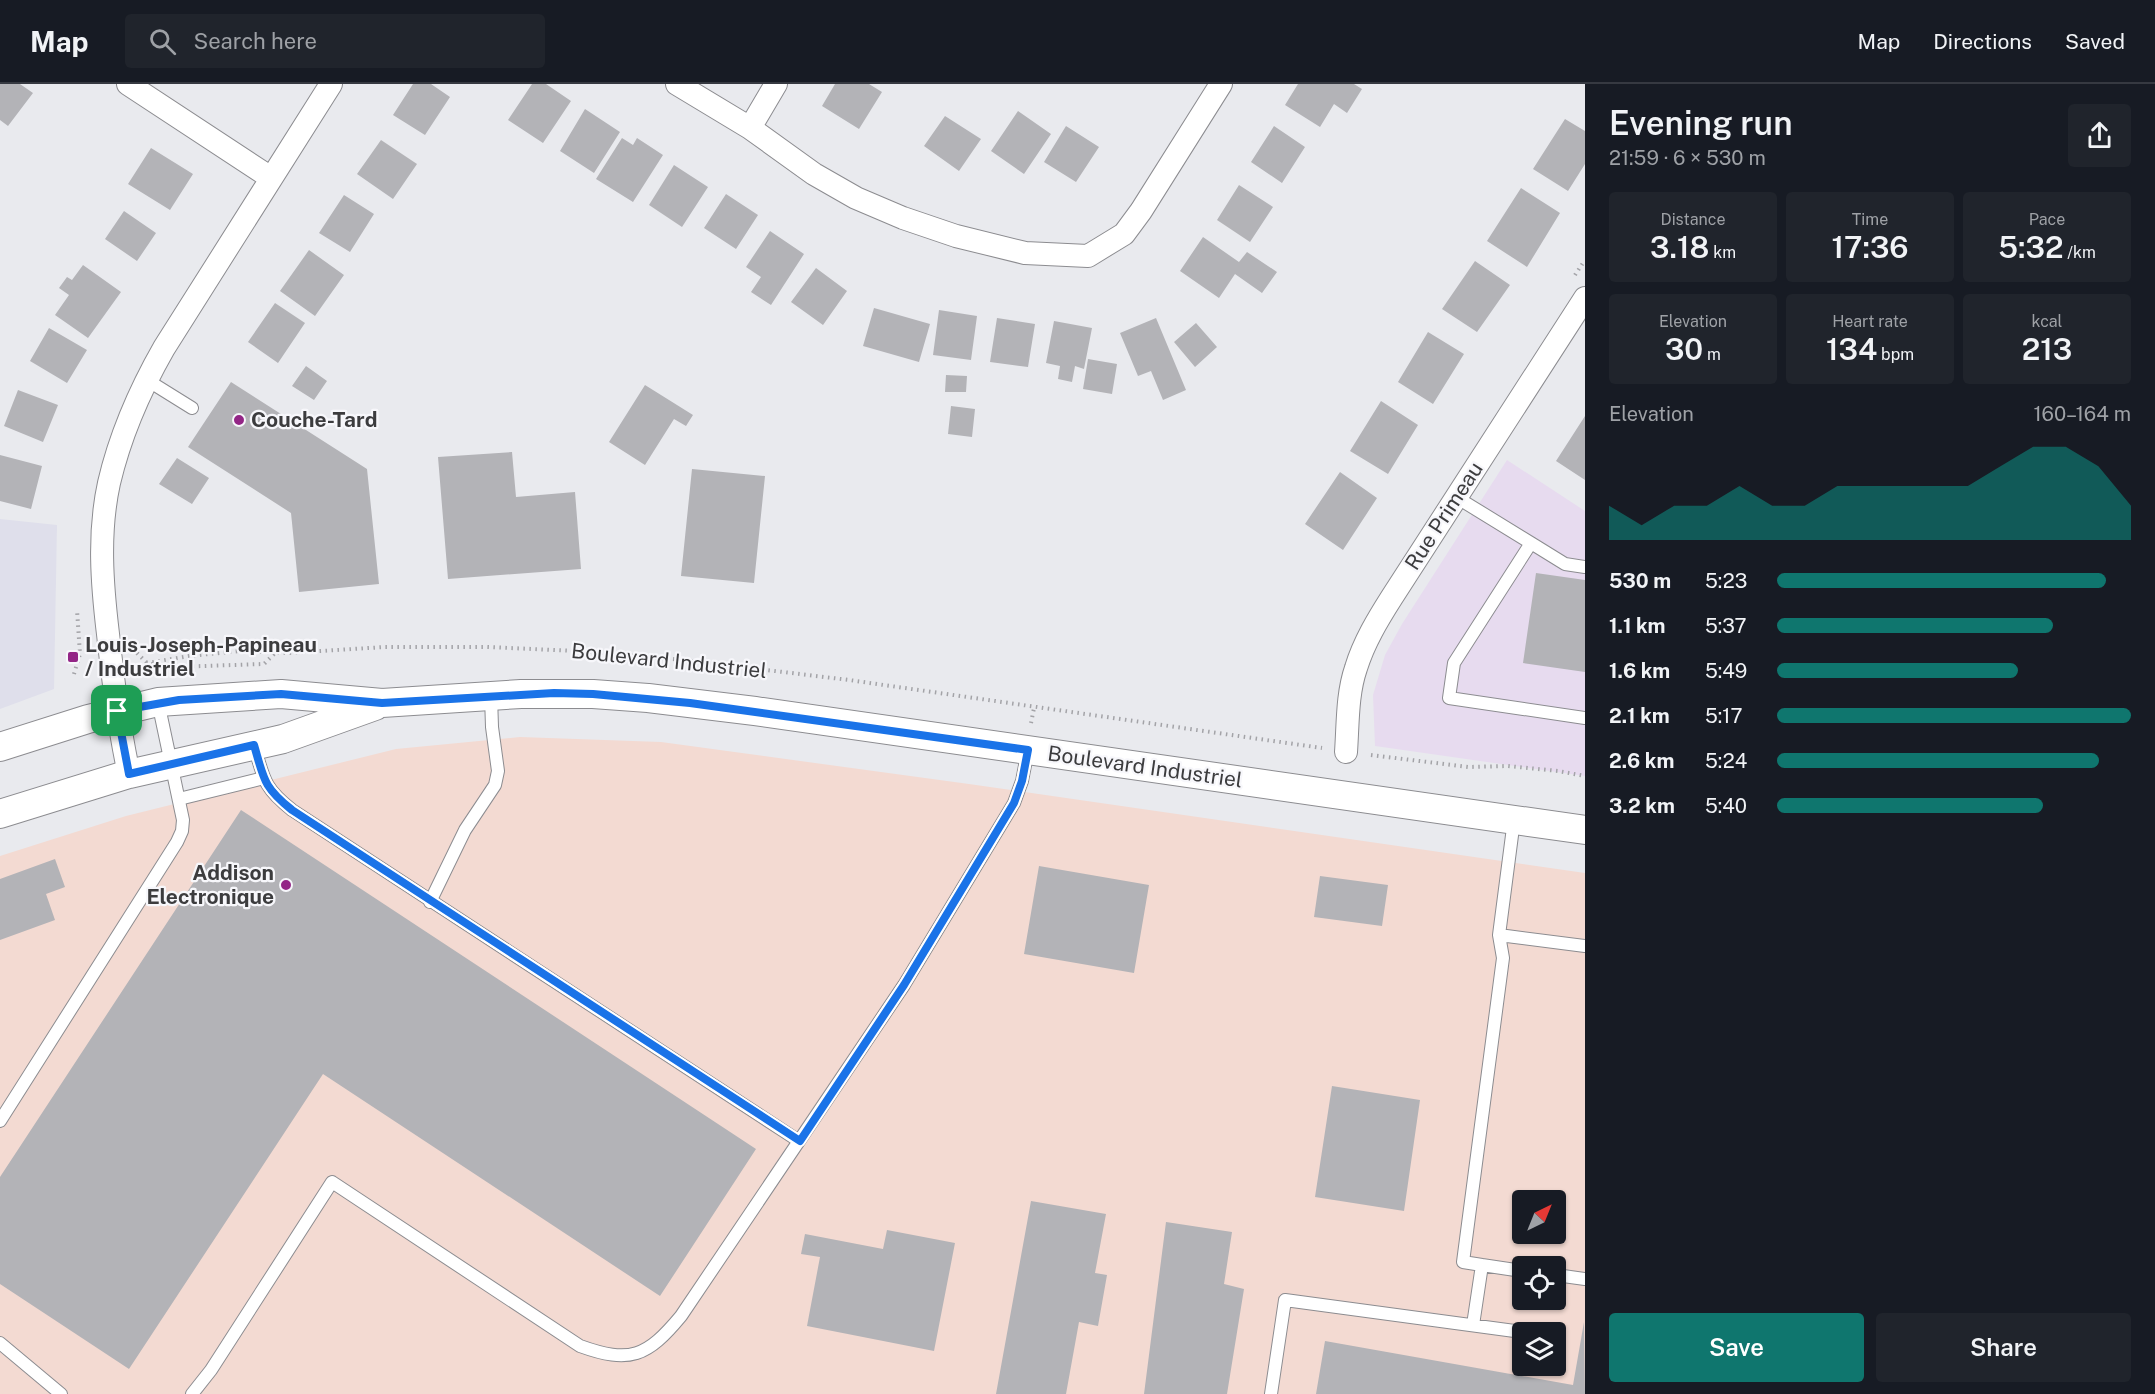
<!DOCTYPE html>
<meta charset="utf-8">
<style>
:root{--surface:#171b24;--page:#20242c;--text:#f1f3f6;--muted:#9ea1a6;--line:#363941;--accent:#0f766e}
body{margin:0;font-family:"Public Sans",sans-serif;background:var(--page);color:var(--text);height:100vh;display:flex;flex-direction:column;font-size:22px;white-space:nowrap}
*{box-sizing:border-box;margin:0}
p{font-size:20px;color:var(--muted)}
.icon{flex:none;width:33px;height:33px;fill:none;stroke:currentColor;stroke-width:2;stroke-linecap:round;stroke-linejoin:round}
.map{position:relative;flex:1;overflow:hidden}
.panel{display:flex;flex-direction:column;background:var(--surface);width:570px}
.panel>*{flex:none}
.needle{width:39px;rotate:43deg}
.tools{position:absolute;left:1512px;top:1106px;display:grid;gap:12px}
.tools a{display:grid;place-items:center;width:54px;height:54px;border-radius:6px;background:var(--surface);box-shadow:0 2px 4px #0004;font-size:30px}
.pin{position:absolute;display:grid;place-items:center;width:51px;height:51px;color:#fff;margin:-26px;border-radius:12px;box-shadow:0 3px 9px #0006}
.round{display:grid;place-items:center;flex:none;width:63px;height:63px;border-radius:6px;background:var(--page)}
.head{display:flex;align-items:center;justify-content:space-between;height:102px;padding:0 24px}
h1{font-size:33px;font-weight:600;line-height:45px}
.metrics{display:grid;grid-template-columns:repeat(3,1fr);gap:9px;height:102px;padding:6px 24px}
.metrics div{display:grid;align-content:center;border-radius:6px;background:var(--page);text-align:center}
.metrics b{font-size:30px;font-weight:600}
.metrics small{font-size:16px;font-weight:400}
.metrics p{font-size:16px}
.chart{height:168px;padding:12px 24px}
.chart p{display:flex;justify-content:space-between}
.chart svg{width:100%;height:108px;margin-top:6px;fill:var(--accent);opacity:.7}
.primary-button{display:flex;gap:12px;margin-top:auto;padding:12px 24px}
.primary-button a{flex:1;height:69px;border-radius:6px;background:var(--accent);color:#fff;font-size:24px;font-weight:600;line-height:69px;text-align:center}
.primary-button a+a{background:var(--page);color:var(--text)}
ul{padding:0 24px;list-style:none;font-size:20px}
li{display:grid;grid-template-columns:96px 72px 1fr;align-items:center;height:45px}
li i{height:15px;border-radius:8px;background:var(--accent)}
header{display:flex;align-items:center;gap:36px;box-sizing:border-box;height:84px;padding:0 30px;background:var(--surface);border-bottom:2px solid var(--line)}
header strong{font-size:28px}
nav{display:flex;gap:33px;margin-inline-start:auto;font-size:21px}
.search{width:420px;height:54px;background:var(--page);display:flex;align-items:center;gap:15px;box-sizing:border-box;padding:0 21px;border-radius:6px;color:var(--muted);font-size:22px}
main{display:flex;flex:1;min-height:0}
.map>svg:first-child{display:block}
.commercial{fill:#e7dbef}
.industrial{fill:#f3dad2;fill-rule:evenodd}
.built{fill:#dfdfeb}
.building{fill:#b3b3b7}
.lines{fill:none;stroke-linecap:round;stroke-linejoin:round}
.service-casing{stroke:#8c8c90;stroke-width:14}
.minor-casing{stroke:#8c8c90;stroke-width:24}
.tertiary-casing{stroke:#8c8c90;stroke-width:30}
.path{stroke:#a3a3a7;stroke-width:4;stroke-dasharray:1.5 4.5;stroke-linecap:butt}
.service{stroke:#fff;stroke-width:12}
.minor{stroke:#fff;stroke-width:22}
.tertiary{stroke:#fff;stroke-width:28}
.route-casing{stroke:#fff;stroke-width:12}
.route{stroke:#1a73e8;stroke-width:8}
.poi-dot{fill:#932586;stroke:#f7f7fb;stroke-width:2}
.labels{text-anchor:middle;stroke-width:4.5;stroke-linejoin:round;paint-order:stroke}
.poi-label{font-size:21px;font-weight:bold;fill:#3c3c3e;stroke:#f7f7fb;text-anchor:start}
.street-label{font-size:21px;fill:#3c3c3e;stroke:#f7f7fb}
</style>
<header>
<strong>Map</strong>
<div class="search"><svg class="icon" aria-label="search" viewBox="0 0 24 24"><circle cx="10" cy="10" r="6"/><path d="M15 15l6 6"/></svg>Search here</div>
<nav><a>Map</a><a>Directions</a><a>Saved</a></nav>
</header>
<main>
<div class="map">
<svg width="1585" height="1310" viewBox="0 0 1585 1310">
<rect width="100%" height="100%" fill="#e9eaee"/>
<path class="commercial" d="M1507,376l78,51v265l-210,-30 -2,-51 12,-40 17,-31z"/>
<path class="industrial" d="M520,653l141,5 308,42 616,89v521h-1585v-538l126,-40 270,-67zM1522,1116h34v33h-34zM1522,1182h34v33h-34zM1522,1248h34v33h-34z"/>
<path class="built" d="M0,435l57,6 -3,164 -54,20z"/>
<path class="building" d="M0,0h20l13,9 -25,33 -8,-6z
M413,0h18l19,13 -25,38 -32,-20z
M532,0h14l25,17 -28,42 -35,-23z
M835,0h34l13,8 -23,37 -37,-23z
M1298,0h56l8,5 -15,24 -13,-9 -14,23 -35,-22z
M585,25l35,23 -26,41 -34,-22z
M1018,27l33,23 -27,40 -33,-23z
M945,32l36,23 -22,32 -35,-25z
M1565,35l20,12v33l-17,27 -35,-22z
M1066,42l33,21 -23,35 -32,-20z
M1274,42l31,21 -23,36 -31,-21z
M622,54l11,7 4,-7 26,17 -30,47 -37,-23z
M381,56l36,24 -24,35 -36,-25z
M151,64l42,26 -23,36 -42,-26z
M674,81l34,22 -26,40 -33,-22z
M1239,101l34,22 -23,35 -33,-22z
M1521,104l39,25 -33,54 -40,-26z
M726,110l32,21 -22,34 -32,-21z
M344,111l30,19 -24,38 -31,-19z
M124,127l32,22 -19,28 -32,-22z
M770,147l34,23 -33,51 -20,-13 10,-15 -15,-10z
M1203,153l36,25 8,-10 30,20 -15,21 -27,-19 -16,24 -39,-27z
M309,166l35,25 -29,41 -35,-25z
M1475,177l35,24 -33,47 -35,-23z
M83,181l38,27 -33,46 -33,-23 14,-20 -10,-7 8,-11 5,3z
M816,184l31,23 -24,34 -32,-23z
M275,219l30,20 -27,40 -30,-21z
M874,224l56,16 -11,38 -56,-16z
M939,226l38,6 -6,44 -38,-5z
M997,234l38,6 -7,43 -38,-5z
M1156,234l30,72 -23,10 -12,-29 -13,5 -18,-43z
M1054,237l38,7 -8,41 -9,-3 -3,16 -14,-3 2,-13 -14,-3z
M1196,239l21,24 -22,20 -21,-25z
M49,244l38,22 -20,33 -37,-22z
M1428,248l36,22 -31,50 -35,-22z
M1088,275l29,5 -5,30 -29,-5z
M306,282l21,15 -13,19 -22,-14z
M946,291l21,1 -1,16h-21z
M231,298l136,87 12,115 -80,8 -8,-79 -103,-66z
M645,301l48,30 -7,11 -12,-7 -29,46 -36,-23z
M18,306l40,15 -15,37 -39,-16z
M1381,317l37,24 -30,49 -38,-23z
M951,322l24,3 -3,28 -24,-3z
M1585,332v64l-29,-19z
M512,368l4,45 59,-5 6,77 -133,10 -10,-122z
M0,371l42,11 -11,43 -31,-8z
M177,374l32,20 -17,26 -33,-20z
M692,385l73,7 -11,107 -73,-7z
M1340,388l37,26 -34,52 -38,-26z
M1536,489l49,7v92l-62,-9z
M241,726l515,339 -96,147 -337,-222 -194,295 -129,-85v-107z
M55,775l10,28 -19,7 9,26 -55,20v-61z
M1039,782l110,19 -15,88 -110,-19z
M1320,792l68,9 -6,41 -68,-9z
M1332,1002l88,14 -16,111 -89,-14z
M1031,1117l75,13 -11,59 12,2 -9,51 -19,-4 -13,72h-70z
M1166,1138l66,10 -8,52 20,5 -17,105h-83z
M887,1146l68,13 -21,108 -127,-25 13,-69 -19,-3 4,-20 78,15z
M1584,1238l1,72h-269l9,-53 248,44z"/>
<g class="lines">
<defs>
<path id="service" d="M147,296l45,28
M1456,413l75,46 -77,120 -5,35 136,20
M1531,459l34,21 20,3
M254,661c10,34 9,42 38,65l507,331 105,-156 110,-182 8,-22 6,-31
M179,715l85,-21
M1514,736l-15,115 86,11
M430,818l35,-72 30,-45 3,-14 -6,-44 -1,-31
M0,1037l177,-279 5,-11 1,-11 -25,-118
M1482,1181l-19,-3 40,-304 -4,-23
M1556,1191l29,4
M1473,1241l9,-60 40,6
M0,1259l61,51
M192,1310l19,-24 121,-188 248,164c50,18 67,11 101,-30l118,-175
M1271,1310l14,-94 237,32"/>
<path id="minor" d="M128,0l143,94
M677,0l73,44 64,46 42,24 47,20 53,18 69,17 63,3 36,-22 17,-23 80,-127
M750,44l26,-44
M1346,668c2,-28 1,-58 10,-84 8,-26 22,-49 36,-71l193,-299
M129,690c-10,-46 -16,-93 -21,-140 -6,-50 -10,-101 1,-151 11,-47 31,-93 55,-135l167,-264"/>
<path id="tertiary" d="M0,663l88,-28 70,-17 123,-8 101,9 139,-9h72l55,4 107,13 830,119
M0,730l129,-40 154,-35 92,-33"/>
</defs>
<use href="#service" class="service-casing"/>
<use href="#minor" class="minor-casing"/>
<use href="#tertiary" class="tertiary-casing"/>
<path class="path" d="M1575,191l10,-15
M137,569l10,10
M151,580l22,3 91,-3 11,-11
M136,585l11,-6 42,-7 51,-5 49,2 96,-6h102l91,4 106,9 165,20 473,68
M74,590l6,-20 -3,-44
M1031,639l3,-15
M1371,671l97,12 40,-1 50,5 27,5"/>
<use href="#service" class="service"/>
<use href="#minor" class="minor"/>
<use href="#tertiary" class="tertiary"/>
</g>
<g class="lines">
<defs>
<path id="route" d="M554,609l39,1 97,9 338,47 -6,31 -8,22 -110,182 -104,156 -508,-331c-29,-23 -28,-31 -38,-65l-125,29 -12,-63 62,-11 102,-6 101,9z"/>
</defs>
<use href="#route" class="route-casing"/>
<use href="#route" class="route"/>
</g>
<g class="poi-dot">
<circle cx="239" cy="336" r="6"/>
<rect x="67" y="567" width="12" height="12" rx="3"/>
<circle cx="286" cy="801" r="6"/>
</g>
<g class="labels">
<g class="poi-label">
<text x="251" y="343">Couche-Tard</text>
<text x="85" y="568">Louis-Joseph-Papineau<tspan x="85" dy="24">/ Industriel</tspan></text>
<text x="274" y="796" text-anchor="end">Addison<tspan x="274" dy="24">Electronique</tspan></text>
</g>
<g class="street-label">
<text transform="translate(1444 432) rotate(-57)" y="7">Rue Primeau</text>
<text transform="translate(669 577) rotate(6)" y="7">Boulevard Industriel</text>
<text transform="translate(1145 683) rotate(8)" y="7">Boulevard Industriel</text>
</g>
</g>
</svg>
<div class="tools">
<a><svg class="needle" viewBox="-14 -14 28 28"><path d="M0-13l5 13h-10z" fill="#e53935"/><path d="M0 13l5-13h-10z" fill="#9ea1a6"/></svg></a>
<a><svg class="icon" aria-label="locate" viewBox="0 0 24 24"><circle cx="12" cy="12" r="6"/><path d="M12 2v4M12 18v4M2 12h4M18 12h4"/></svg></a>
<a><svg class="icon" aria-label="layers" viewBox="0 0 24 24"><path d="M12 4l9 5-9 5-9-5zM3 14l9 5 9-5"/></svg></a>
</div>
<div class="pin" style="left:117px;top:627px;background:#1e9e55"><svg class="icon" aria-label="arrive" viewBox="0 0 24 24"><path d="M6 21V4h12l-3 4 3 4H6"/></svg></div>
</div>
<section class="panel">
<div class="head"><div><h1>Evening run</h1><p>21:59 · 6 × 530 m</p></div><a class="round"><svg class="icon" aria-label="share" viewBox="0 0 24 24"><path d="M12 15V3M7 8l5-5 5 5M5 13v7h14v-7"/></svg></a></div>
<div class="metrics">
<div><p>Distance</p><b>3.18<small> km</small></b></div>
<div><p>Time</p><b>17:36</b></div>
<div><p>Pace</p><b>5:32<small> /km</small></b></div>
</div>
<div class="metrics">
<div><p>Elevation</p><b>30<small> m</small></b></div>
<div><p>Heart rate</p><b>134<small> bpm</small></b></div>
<div><p>kcal</p><b>213</b></div>
</div>
<div class="chart"><p><span>Elevation</span>160–164 m</p>
<svg viewBox="0 0 160 44" preserveAspectRatio="none"><path d="M0 44V30L10 38L20 30L30 30L40 22L50 30L60 30L70 22L80 22L90 22L100 22L110 22L120 14L130 6L140 6L150 14L160 30V44z"/></svg>
</div>
<ul>
<li><b>530 m</b>5:23<i style="width:93%"></i></li>
<li><b>1.1 km</b>5:37<i style="width:78%"></i></li>
<li><b>1.6 km</b>5:49<i style="width:68%"></i></li>
<li><b>2.1 km</b>5:17<i style="width:100%"></i></li>
<li><b>2.6 km</b>5:24<i style="width:91%"></i></li>
<li><b>3.2 km</b>5:40<i style="width:75%"></i></li>
</ul>
<div class="primary-button"><a>Save</a><a>Share</a></div>
</section>
</main>
